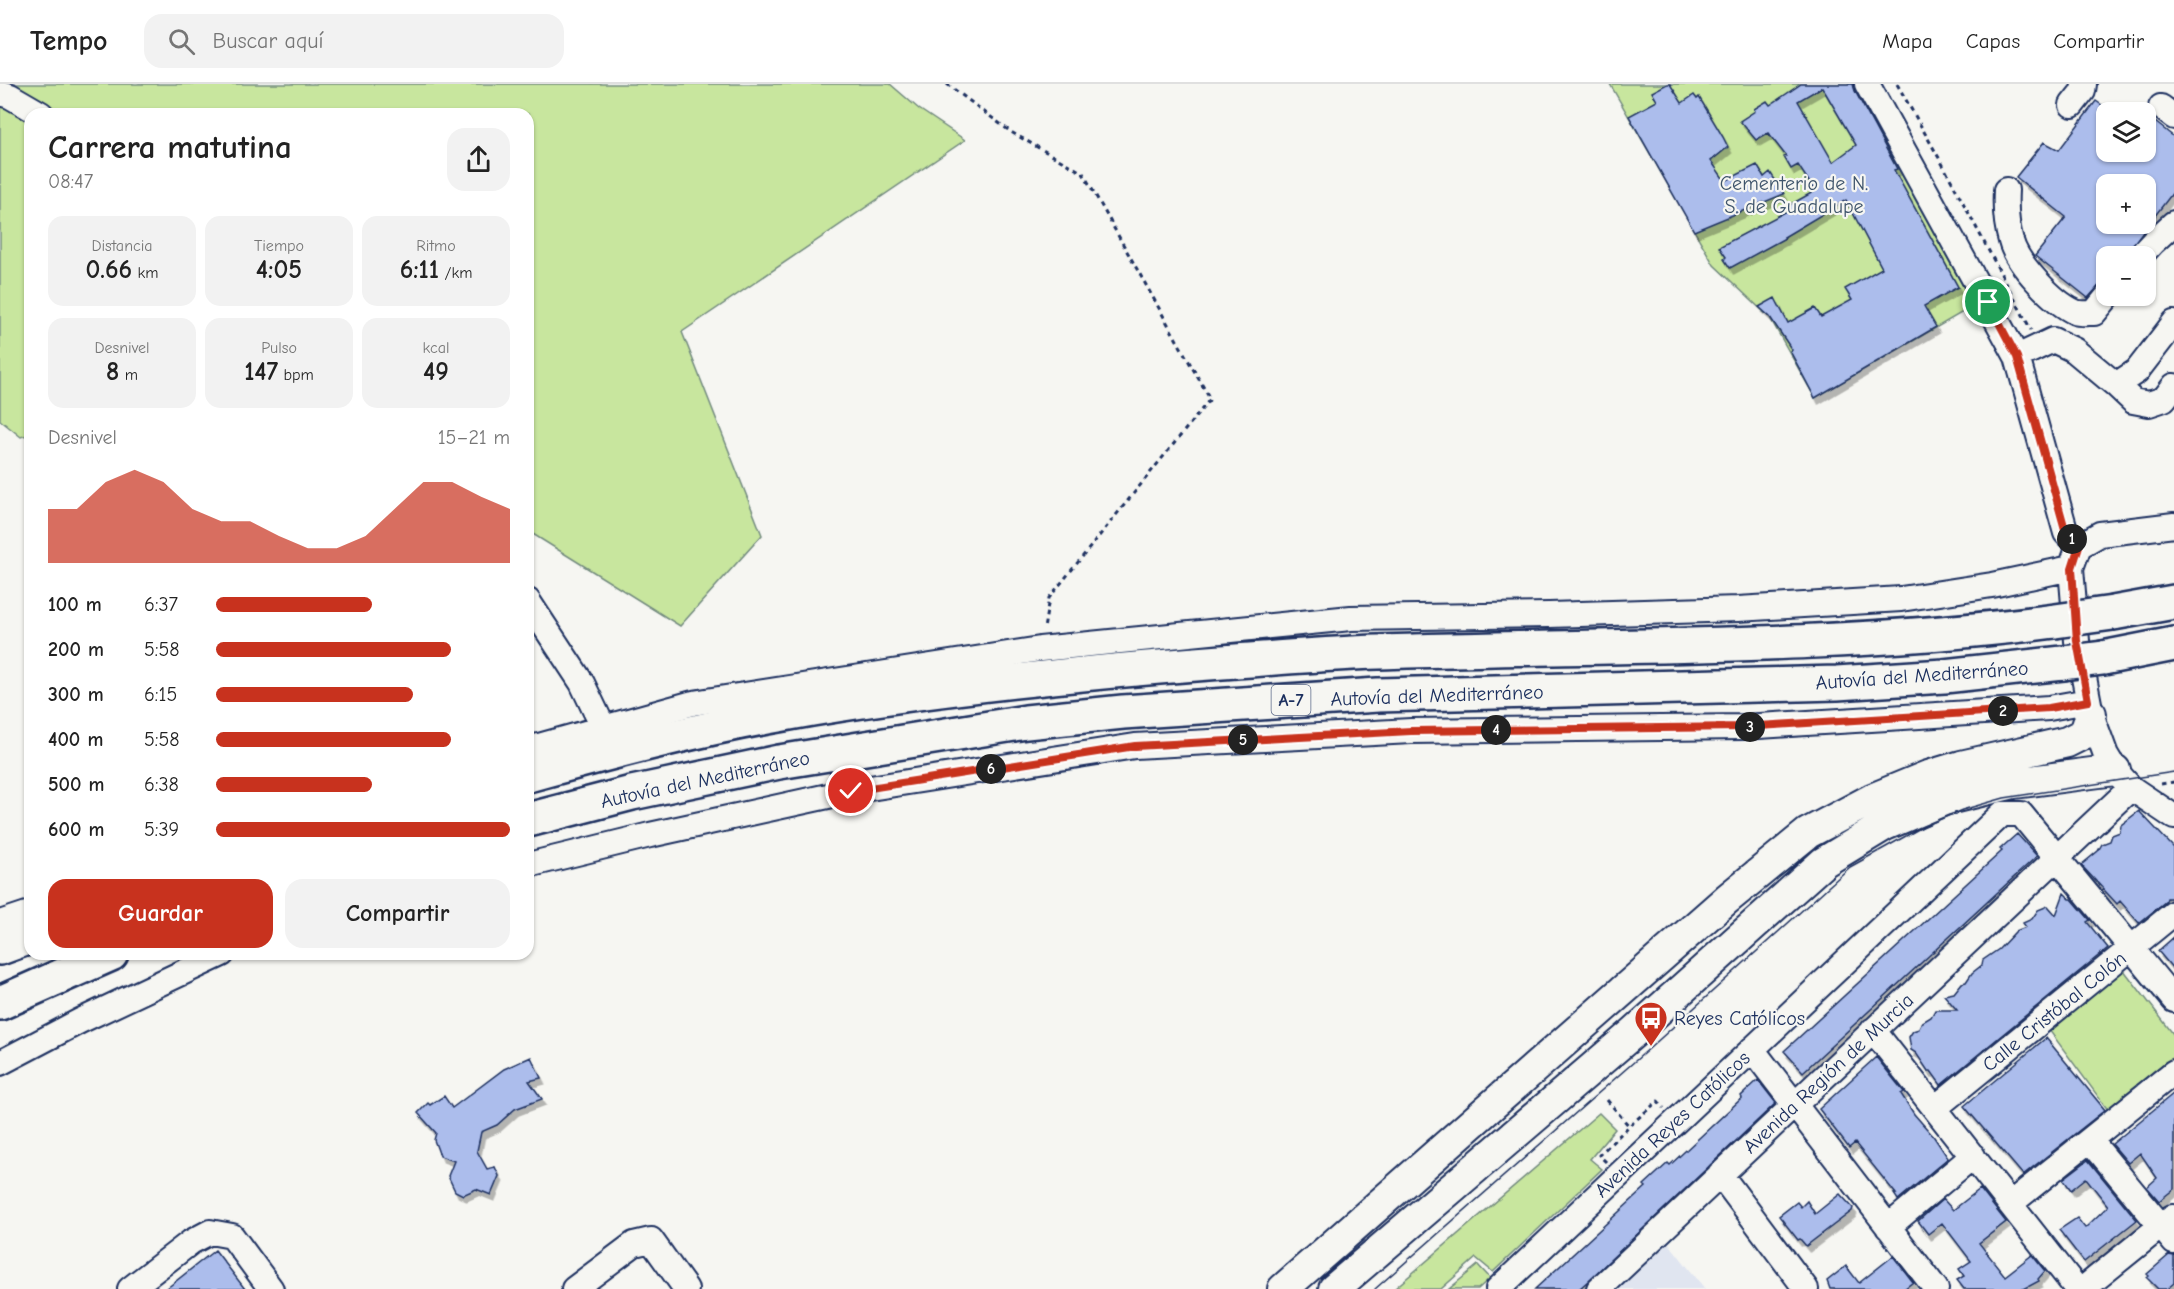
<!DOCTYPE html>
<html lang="es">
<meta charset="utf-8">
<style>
:root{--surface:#fff;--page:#f2f2f2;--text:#222;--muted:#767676;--line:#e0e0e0;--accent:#c8321e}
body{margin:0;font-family:"Comic Neue",sans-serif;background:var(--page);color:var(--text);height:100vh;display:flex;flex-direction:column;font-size:22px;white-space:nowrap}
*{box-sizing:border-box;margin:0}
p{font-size:20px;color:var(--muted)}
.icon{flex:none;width:33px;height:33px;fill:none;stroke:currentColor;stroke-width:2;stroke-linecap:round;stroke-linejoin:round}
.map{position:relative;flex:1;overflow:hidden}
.drawer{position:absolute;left:24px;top:24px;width:510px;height:852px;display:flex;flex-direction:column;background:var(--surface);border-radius:18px;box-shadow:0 2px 4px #0004}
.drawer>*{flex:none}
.controls{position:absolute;left:2096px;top:18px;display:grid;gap:12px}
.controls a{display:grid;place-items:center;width:60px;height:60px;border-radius:12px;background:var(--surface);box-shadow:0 2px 4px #0004;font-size:30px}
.pin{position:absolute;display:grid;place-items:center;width:51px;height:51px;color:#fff;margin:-26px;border:3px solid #fff;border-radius:50%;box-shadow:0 2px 6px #0007}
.km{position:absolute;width:30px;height:30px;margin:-15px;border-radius:50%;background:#222;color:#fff;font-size:16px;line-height:30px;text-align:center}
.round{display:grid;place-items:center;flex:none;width:63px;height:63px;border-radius:18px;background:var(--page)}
.summary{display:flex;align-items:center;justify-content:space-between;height:102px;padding:0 24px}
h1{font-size:33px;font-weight:800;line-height:45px}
.stats{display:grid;grid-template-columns:repeat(3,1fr);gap:9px;height:102px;padding:6px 24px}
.stats div{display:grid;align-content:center;border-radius:15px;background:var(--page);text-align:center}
.stats b{font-size:26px;font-weight:800}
.stats small{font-size:16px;font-weight:400}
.stats p{font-size:16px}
.chart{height:168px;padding:12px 24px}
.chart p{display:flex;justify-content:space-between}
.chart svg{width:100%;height:108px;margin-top:6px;fill:var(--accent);opacity:.7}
.primary-button{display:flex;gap:12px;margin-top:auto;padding:12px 24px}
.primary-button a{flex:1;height:69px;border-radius:18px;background:var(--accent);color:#fff;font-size:24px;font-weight:800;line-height:69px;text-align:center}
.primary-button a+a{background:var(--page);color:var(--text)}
ul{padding:0 24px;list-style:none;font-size:20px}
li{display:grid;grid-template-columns:96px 72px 1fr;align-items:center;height:45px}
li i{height:15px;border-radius:8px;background:var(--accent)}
header{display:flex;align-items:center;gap:36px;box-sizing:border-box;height:84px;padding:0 30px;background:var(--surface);border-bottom:2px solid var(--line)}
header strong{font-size:28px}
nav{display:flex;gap:33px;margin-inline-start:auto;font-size:21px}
.search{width:420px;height:54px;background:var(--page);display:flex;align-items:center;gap:15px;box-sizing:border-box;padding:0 21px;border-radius:18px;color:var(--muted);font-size:22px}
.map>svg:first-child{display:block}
.built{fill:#e0e5f0}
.green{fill:#c8e69e;stroke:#728a7e;stroke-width:1.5}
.building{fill:#acbdec;stroke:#1b2f5e;stroke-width:1.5;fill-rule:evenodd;filter:url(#shadow)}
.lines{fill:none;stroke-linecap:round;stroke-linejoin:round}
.minor-casing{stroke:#1b2f5e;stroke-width:28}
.major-casing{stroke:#1b2f5e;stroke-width:34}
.highway-casing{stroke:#1b2f5e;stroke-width:38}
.path{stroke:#1b2f5e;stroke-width:3;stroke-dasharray:4.5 4.5;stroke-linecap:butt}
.minor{stroke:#f6f6f2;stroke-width:24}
.major{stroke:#f6f6f2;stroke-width:30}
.highway{stroke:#f6f6f2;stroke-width:33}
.tram{stroke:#1b2f5e;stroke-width:1.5}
.highway-bridge-casing{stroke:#1b2f5e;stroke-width:38;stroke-linecap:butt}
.highway-bridge{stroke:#f6f6f2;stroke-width:33}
.route-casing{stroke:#fff;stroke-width:12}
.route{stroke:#c8321e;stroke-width:8}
.labels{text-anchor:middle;stroke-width:4.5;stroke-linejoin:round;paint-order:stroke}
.shield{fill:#f6f6f2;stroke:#5d6b8a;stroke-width:1.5}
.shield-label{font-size:18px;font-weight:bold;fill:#1b2f5e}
.park-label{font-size:20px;fill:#3e546b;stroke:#f6f6f2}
.street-label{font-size:20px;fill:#1b2f5e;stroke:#f6f6f2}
.poi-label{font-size:20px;fill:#1b2f5e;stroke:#f6f6f2;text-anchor:start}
</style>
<header>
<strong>Tempo</strong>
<div class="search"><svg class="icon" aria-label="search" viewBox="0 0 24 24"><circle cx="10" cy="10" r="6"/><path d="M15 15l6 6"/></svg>Buscar aquí</div>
<nav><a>Mapa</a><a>Capas</a><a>Compartir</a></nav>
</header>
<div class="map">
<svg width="2174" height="1205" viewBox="0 0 2174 1205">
<defs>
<filter id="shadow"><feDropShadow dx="3.5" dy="6" stdDeviation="0" flood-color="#0004"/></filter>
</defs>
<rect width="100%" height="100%" fill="#f6f6f2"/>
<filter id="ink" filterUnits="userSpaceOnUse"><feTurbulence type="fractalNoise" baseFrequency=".0167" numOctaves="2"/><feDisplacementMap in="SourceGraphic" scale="12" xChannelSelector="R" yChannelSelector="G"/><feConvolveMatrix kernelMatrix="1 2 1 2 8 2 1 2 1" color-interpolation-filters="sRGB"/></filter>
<g filter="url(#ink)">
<path class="built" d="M1667,1157l38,48h-89z"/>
<path class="green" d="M0,0h890l29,25 46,31 -283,192 80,203 -82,91 -152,-95v-417h-498v320l-9,3 -21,-17z
M1610,0h241l82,141 42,80 -160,93 -45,-80 -56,-53z
M2123,885l51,66v22l-66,53 -59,-80z
M1599,1029l16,16 -25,30 12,10 -109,103 -17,-14 -35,31h-47z
M1478,1181l12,13 -12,11h-29z"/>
<path class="building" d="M1667,0h3l12,19 12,-8 3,4 2,-2 24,40 5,10 -17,14 14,20 32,-16 7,12 6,-5 14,22 -90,37 -65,-115 28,-15 -5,-9z
M1801,0h52l2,7 42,78 -3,1 64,117 -34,19 12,21 -121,71 -25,-47 2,-1 -22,-33 -11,-10 16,-9 13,25 27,-15 6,9 31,-17 -7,-11 37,-21 -36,-68 -62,37 1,1 -55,30 -6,-9 2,-2 -7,-10 70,-37 -1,-4 27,-15 -17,-26 -7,4 -7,-12 2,-1 -18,-23 -12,7 -16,-19 15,-10 -1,-2 13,-8 3,4zM1822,3l34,58 -23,17 -35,-61z
M2096,17l10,7v44h39v-38l29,23v54l-50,65h-18v22l-18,20 -53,-42 31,-39 -50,-40 28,-35 15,8zM2106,100h39v40h-39z
M2139,727l35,37v50h-7l-1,3 -27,22 -19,-22 -3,3 -36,-39 17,-14 4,-7 8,-3 2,-6 8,-3 1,-7z
M2017,750l20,22 -234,216 -19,-21 218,-200 -2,-2z
M2064,809l6,6h2l18,21 -3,2 21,26 -167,137 -10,-14h-3l-12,-18 -5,-3 -2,-13 4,-6 6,-2 2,-6 10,-6 4,-7h22l-13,-15 10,-2 8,-10 4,-1 6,-9 10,-8 1,-5 16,-11 17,-18 10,-4 -3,-4 9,-4 6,-9 10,-4 8,9z
M2174,853v33l-16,-19z
M2046,954l59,72 -82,65 -59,-69z
M531,973l10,21 -12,3 13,18 -27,10 -18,16 -16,7 -4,19 10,18 8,-2 4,9 -8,19 -15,-6 -13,6 -8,-4 -7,-15 6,-15 -14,-5 -6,-16 2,-7 -18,-20 10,-10 2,2 14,-9 8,12 52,-39z
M1876,973l28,35 -3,2 13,20 20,23 14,21 -50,42 -4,-6h2l-41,-51 -6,5 -30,-39z
M1758,996l18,23 -188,178 -9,8h-44l111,-102 -2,-2 24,-22 2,2 72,-67 -1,-2z
M2174,1009v96l-15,12 -12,-14 10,-9 -17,-25 -12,10 -16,-19z
M2088,1076l49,60 -53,42 -25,-32 18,-12 8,10 23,-22 -22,-28 -15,12 -8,-11z
M1980,1105l26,33 -27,21 26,33 27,-21 13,16 -7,8 1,2 -15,8h-60l-7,-9 7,-4 -5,-7 12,-8 -29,-38 -14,11 -10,-13 25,-22 10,11z
M1840,1110l13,14 -1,3 -46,35 -6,-7 -2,1 -19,-24 18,-14 4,5 6,-6 8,13z
M215,1166l30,39h-79z
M2169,1171l5,1v27l-7,6h-9l-11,-11 2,-2 -2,-2z
M1893,1172l20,26 -9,7h-74l-3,-8 19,-15 13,17z"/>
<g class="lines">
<defs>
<path id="minor" d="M1867,0l150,273 49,176 13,13
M0,9l10,3 31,18
M2072,21l11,-14 1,-7
M2161,23l13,10
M2006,106c-1,17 0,34 5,51 6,23 42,61 64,71 5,2 13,1 19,1l14,-17
M2140,172l13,-14 21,-19
M2017,273l36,-17 21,10 42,35 17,16 16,3 15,-5 10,-13
M2116,301l21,-14 37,-48
M2174,441l-74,9 -21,12 -8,22 6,73 14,73 15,41 9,15 16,18 43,29
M528,517l54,82 21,44
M528,665l165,-46 347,-54 311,-31 198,-3 189,-6 163,-10 91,-14 79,-17
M528,781l122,-30 201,-44 284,-45 276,-15 332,-4 306,-19 39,-7
M0,839l30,-10
M1873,946l204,259
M1752,965l184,240
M0,979l80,-42 142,-67
M1935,1024l239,-195
M2090,1056l84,102
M1720,1090l86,115
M2010,1120l164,-132
M1888,1143l85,-71
M130,1205l61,-47 19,-10 22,4 39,53
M574,1205l60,-45 17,-4 35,49
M1498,1205l504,-475h19l153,186
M1599,1205l532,-501
M2083,1205l89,-72"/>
<path id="major" d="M1283,1205l444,-390 81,-66 64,-34 56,-23 33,-10 106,-24 18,-9 6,-19
M1334,1205l298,-255 192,-172 61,-37 59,-25 70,-17 101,-13"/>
<path id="highway" d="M2113,529l61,-11
M2103,574l71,-14
M528,691c84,-23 170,-46 256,-61 144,-26 291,-41 438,-52 43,-3 87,-7 131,-9 234,-9 469,-2 702,-32
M528,736l104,-27 147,-31 247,-40 97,-10 255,-17 459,-12 107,-7 119,-13
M0,864l30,-11
M0,919l111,-49"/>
</defs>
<use href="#minor" class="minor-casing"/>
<use href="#major" class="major-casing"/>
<use href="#highway" class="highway-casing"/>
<path class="path" d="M947,0l64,48 72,41 127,226 -161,199 -5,31
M1897,0l46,81 88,165
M2161,700l13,-2
M1607,1016l22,26 29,-25 6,7
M1606,1078l-7,-7 30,-29"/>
<use href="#minor" class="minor"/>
<use href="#major" class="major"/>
<use href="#highway" class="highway"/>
<path class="tram" d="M1375,1205l276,-242 199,-180 74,-41 38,-16 42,-12 170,-26"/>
<defs>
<path id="highway-bridge" d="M2055,537l58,-8
M2063,579l40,-5"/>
</defs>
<use href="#highway-bridge" class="highway-bridge-casing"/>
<use href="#highway-bridge" class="highway-bridge"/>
</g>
</g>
<g class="lines" filter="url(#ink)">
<defs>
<path id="route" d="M851,707l284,-45 276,-15 332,-4 306,-19 39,-7 -11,-60 -5,-73 7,-22 -13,-13 -49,-176 -29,-55"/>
</defs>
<use href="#route" class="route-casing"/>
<use href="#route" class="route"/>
</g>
<defs>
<symbol id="bus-pin" viewBox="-11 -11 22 30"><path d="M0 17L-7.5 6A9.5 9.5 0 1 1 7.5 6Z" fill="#c8321e" stroke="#f6f6f2"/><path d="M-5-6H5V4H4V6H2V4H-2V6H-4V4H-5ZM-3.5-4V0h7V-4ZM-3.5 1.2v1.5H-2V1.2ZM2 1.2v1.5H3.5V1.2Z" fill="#fff"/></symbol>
</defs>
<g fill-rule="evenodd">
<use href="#bus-pin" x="1632" y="915" width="38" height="52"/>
</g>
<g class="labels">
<rect class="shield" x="1271.5" y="601" width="39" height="30" rx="4.5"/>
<g class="shield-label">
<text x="1291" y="622">A-7</text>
</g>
<g class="park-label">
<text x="1794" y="106">Cementerio de N.<tspan x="1794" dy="23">S. de Guadalupe</tspan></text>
</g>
<g class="street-label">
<text transform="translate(1922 591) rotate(-4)" y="7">Autovía del Mediterráneo</text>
<text transform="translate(1437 611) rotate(-2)" y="7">Autovía del Mediterráneo</text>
<text transform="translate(705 695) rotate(-12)" y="7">Autovía del Mediterráneo</text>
<text transform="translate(2054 927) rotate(-39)" y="7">Calle Cristóbal Colón</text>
<text transform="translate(1828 989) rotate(-43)" y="7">Avenida Región de Murcia</text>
<text transform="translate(1672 1040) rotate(-43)" y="7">Avenida Reyes Católicos</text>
</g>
<g class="poi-label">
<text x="1674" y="941">Reyes Católicos</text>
</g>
</g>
</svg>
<div class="controls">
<a><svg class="icon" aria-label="layers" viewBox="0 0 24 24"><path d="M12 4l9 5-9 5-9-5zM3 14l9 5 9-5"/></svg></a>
<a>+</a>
<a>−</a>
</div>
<div class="pin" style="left:1988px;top:218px;background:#1e9e55"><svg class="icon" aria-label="arrive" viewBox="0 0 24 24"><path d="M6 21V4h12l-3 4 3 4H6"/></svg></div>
<div class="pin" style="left:851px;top:707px;background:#d93025"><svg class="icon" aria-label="check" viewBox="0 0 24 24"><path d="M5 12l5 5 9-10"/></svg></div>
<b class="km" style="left:2072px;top:455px">1</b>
<b class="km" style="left:2003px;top:627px">2</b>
<b class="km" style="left:1750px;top:643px">3</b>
<b class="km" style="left:1496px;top:646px">4</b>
<b class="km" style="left:1243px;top:656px">5</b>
<b class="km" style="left:991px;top:685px">6</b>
<section class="drawer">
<div class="summary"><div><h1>Carrera matutina</h1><p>08:47</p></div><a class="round"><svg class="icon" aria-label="share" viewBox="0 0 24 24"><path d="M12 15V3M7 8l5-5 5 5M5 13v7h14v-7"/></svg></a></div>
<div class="stats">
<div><p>Distancia</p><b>0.66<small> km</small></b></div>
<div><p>Tiempo</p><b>4:05</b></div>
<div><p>Ritmo</p><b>6:11<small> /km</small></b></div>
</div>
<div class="stats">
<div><p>Desnivel</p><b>8<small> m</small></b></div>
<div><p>Pulso</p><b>147<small> bpm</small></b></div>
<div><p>kcal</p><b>49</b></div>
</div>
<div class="chart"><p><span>Desnivel</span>15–21 m</p>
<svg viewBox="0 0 160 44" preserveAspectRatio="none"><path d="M0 44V22L10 22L20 11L30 6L40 11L50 22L60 27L70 27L80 33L90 38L100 38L110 33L120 22L130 11L140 11L150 17L160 22V44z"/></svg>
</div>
<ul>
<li><b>100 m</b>6:37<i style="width:53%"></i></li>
<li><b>200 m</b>5:58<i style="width:80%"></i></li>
<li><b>300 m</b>6:15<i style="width:67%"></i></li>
<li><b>400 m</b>5:58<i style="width:80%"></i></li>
<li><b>500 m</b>6:38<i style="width:53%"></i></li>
<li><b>600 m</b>5:39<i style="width:100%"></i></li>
</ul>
<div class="primary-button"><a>Guardar</a><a>Compartir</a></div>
</section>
</div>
